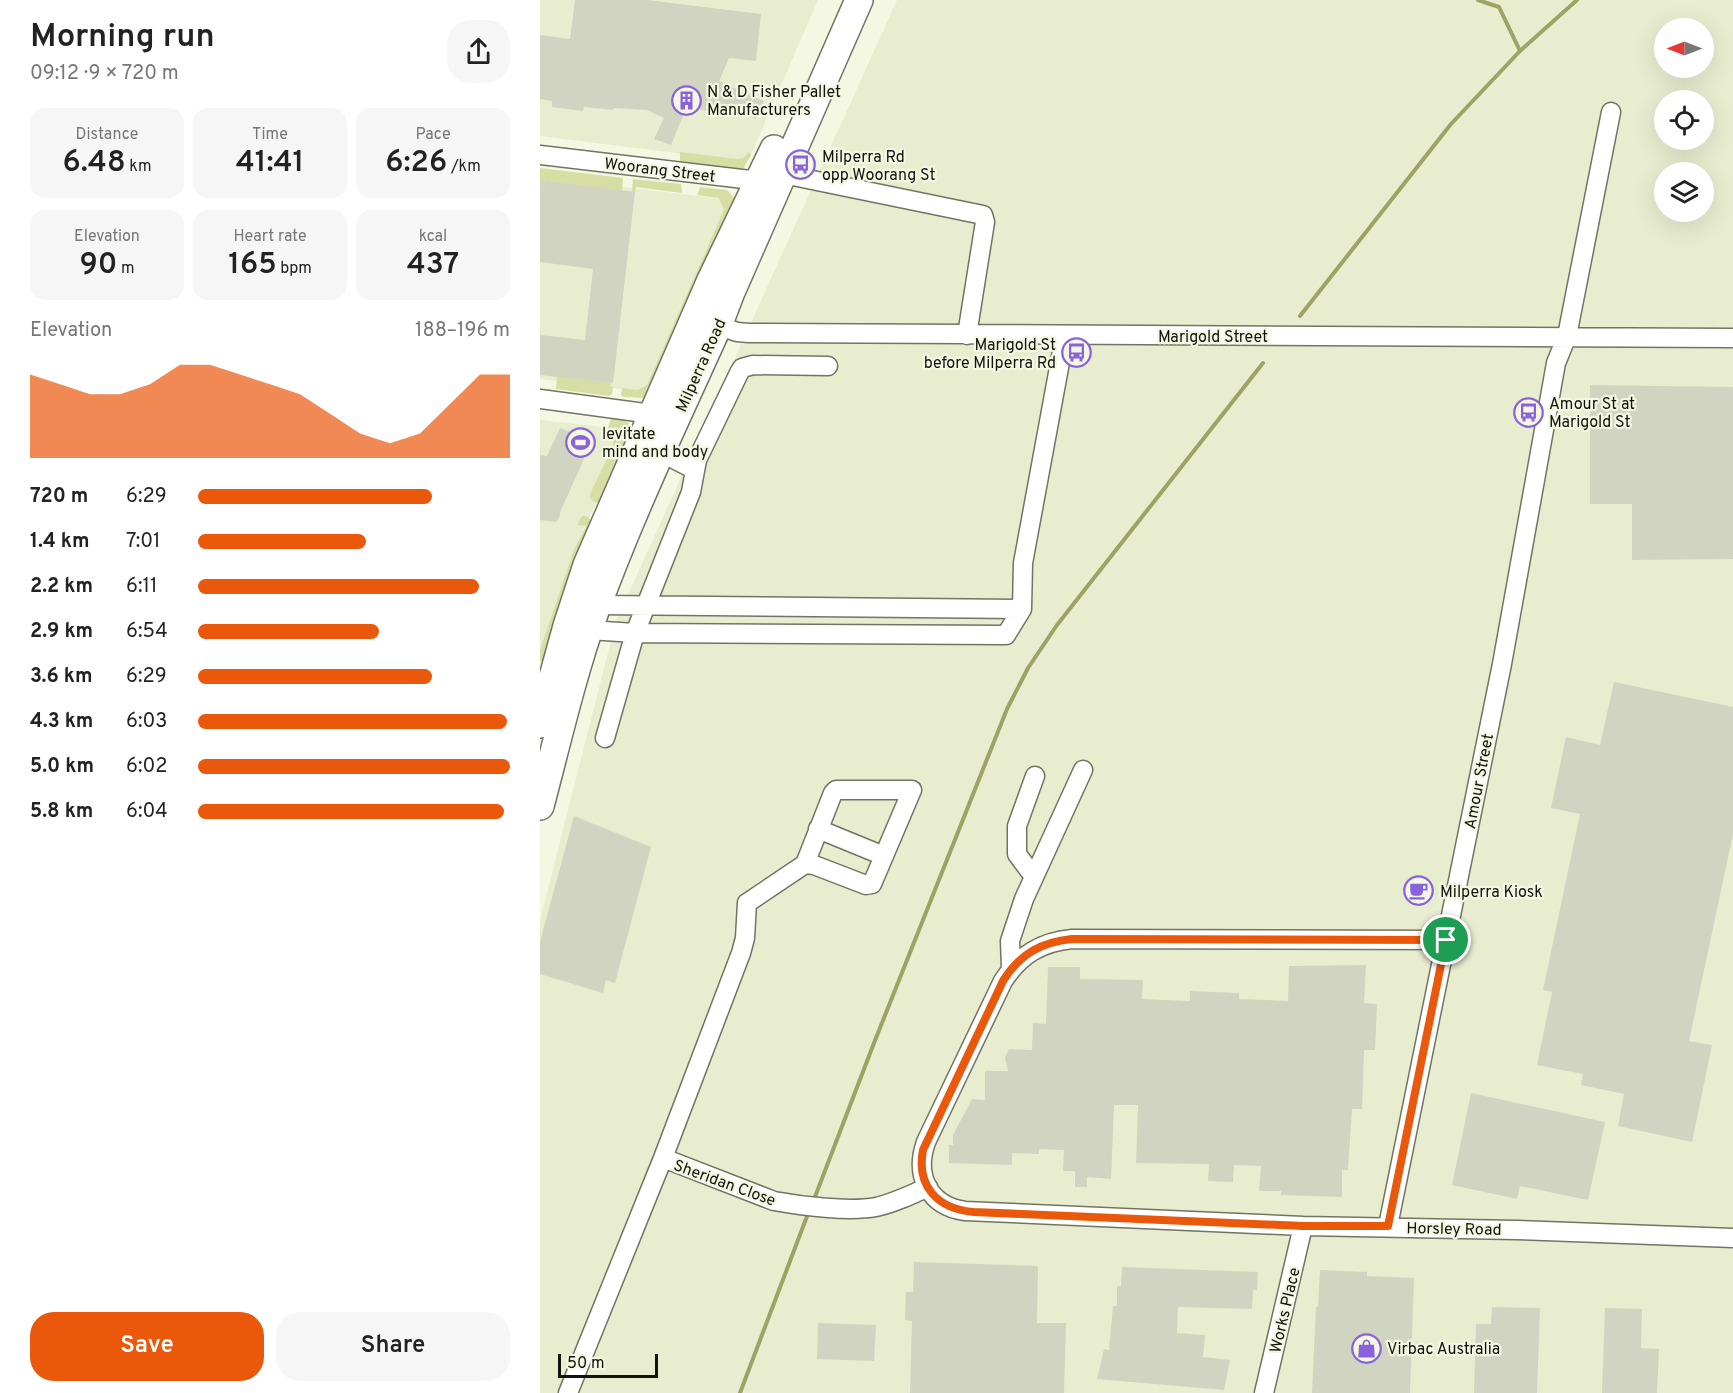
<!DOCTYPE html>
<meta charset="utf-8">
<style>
:root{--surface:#fff;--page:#f6f6f6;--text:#222;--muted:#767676;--accent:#ea580c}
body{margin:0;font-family:Overpass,sans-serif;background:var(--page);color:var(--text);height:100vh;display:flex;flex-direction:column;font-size:22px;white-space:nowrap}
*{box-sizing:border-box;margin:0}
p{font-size:20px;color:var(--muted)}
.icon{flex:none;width:33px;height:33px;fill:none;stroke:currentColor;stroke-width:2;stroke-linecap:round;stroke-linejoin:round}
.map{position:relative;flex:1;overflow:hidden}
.sheet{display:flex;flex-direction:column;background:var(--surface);width:540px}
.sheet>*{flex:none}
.needle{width:39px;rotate:270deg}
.buttons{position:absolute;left:1114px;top:18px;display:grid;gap:12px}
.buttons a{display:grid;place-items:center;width:60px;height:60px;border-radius:50%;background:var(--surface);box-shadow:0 6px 24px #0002;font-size:30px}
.scale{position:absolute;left:18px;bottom:15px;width:100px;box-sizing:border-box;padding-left:6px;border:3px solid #12130c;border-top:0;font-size:16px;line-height:21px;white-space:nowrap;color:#12130c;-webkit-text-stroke:4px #f4f8e2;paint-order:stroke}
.pin{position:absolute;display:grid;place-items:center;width:51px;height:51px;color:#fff;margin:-26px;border:3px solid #fff;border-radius:50%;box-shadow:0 2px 6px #0007}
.round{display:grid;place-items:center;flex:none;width:63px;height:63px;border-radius:24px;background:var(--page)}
.overview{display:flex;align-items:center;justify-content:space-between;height:102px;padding:0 30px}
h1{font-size:33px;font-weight:600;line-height:45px}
.metrics{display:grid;grid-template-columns:repeat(3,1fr);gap:9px;height:102px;padding:6px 30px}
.metrics div{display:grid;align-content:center;border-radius:15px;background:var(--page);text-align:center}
.metrics b{font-size:30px;font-weight:600}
.metrics small{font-size:16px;font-weight:400}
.metrics p{font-size:16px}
.chart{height:168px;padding:12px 30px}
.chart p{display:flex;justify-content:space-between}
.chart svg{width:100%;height:108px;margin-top:6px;fill:var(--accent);opacity:.7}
.primary-button{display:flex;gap:12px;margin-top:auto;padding:12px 30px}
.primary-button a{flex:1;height:69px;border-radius:24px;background:var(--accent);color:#fff;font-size:24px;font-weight:600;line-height:69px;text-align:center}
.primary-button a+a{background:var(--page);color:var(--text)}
ul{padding:0 30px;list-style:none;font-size:20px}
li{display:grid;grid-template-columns:96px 72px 1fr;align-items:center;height:45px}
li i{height:15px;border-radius:8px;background:var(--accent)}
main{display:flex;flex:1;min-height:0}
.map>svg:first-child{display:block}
.built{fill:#e9edd0;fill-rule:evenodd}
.green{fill:#d6dea3}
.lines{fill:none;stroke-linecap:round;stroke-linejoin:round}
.stream{stroke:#9ca364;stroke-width:4}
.building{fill:#d1d4c0}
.minor-casing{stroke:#727462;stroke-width:21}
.highway-casing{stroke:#727462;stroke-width:30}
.minor{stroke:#fff;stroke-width:18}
.highway{stroke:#fff;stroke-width:27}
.route-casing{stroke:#fff;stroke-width:12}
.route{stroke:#ea580c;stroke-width:8}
.labels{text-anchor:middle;stroke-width:4.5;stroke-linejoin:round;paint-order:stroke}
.poi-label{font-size:16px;fill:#12130c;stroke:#f4f8e2;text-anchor:start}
.street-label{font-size:16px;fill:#12130c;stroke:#f4f8e2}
</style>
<main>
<section class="sheet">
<div class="overview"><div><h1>Morning run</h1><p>09:12 · 9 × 720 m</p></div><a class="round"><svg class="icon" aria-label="share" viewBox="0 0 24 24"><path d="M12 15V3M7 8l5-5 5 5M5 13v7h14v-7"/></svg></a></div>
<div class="metrics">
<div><p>Distance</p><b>6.48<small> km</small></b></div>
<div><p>Time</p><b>41:41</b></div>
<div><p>Pace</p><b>6:26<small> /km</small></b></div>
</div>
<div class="metrics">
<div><p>Elevation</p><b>90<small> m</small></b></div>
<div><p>Heart rate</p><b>165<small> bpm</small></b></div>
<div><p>kcal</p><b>437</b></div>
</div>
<div class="chart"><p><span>Elevation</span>188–196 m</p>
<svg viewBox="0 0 160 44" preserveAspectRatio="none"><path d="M0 44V10L10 14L20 18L30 18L40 14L50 6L60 6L70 10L80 14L90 18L100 26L110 34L120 38L130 34L140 22L150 10L160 10V44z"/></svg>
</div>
<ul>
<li><b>720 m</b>6:29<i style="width:75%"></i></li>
<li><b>1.4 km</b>7:01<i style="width:54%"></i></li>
<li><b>2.2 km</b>6:11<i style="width:90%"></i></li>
<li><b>2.9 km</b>6:54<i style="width:58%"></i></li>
<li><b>3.6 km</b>6:29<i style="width:75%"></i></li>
<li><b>4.3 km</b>6:03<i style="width:99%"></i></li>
<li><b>5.0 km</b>6:02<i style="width:100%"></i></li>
<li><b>5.8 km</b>6:04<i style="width:98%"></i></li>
</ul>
<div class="primary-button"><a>Save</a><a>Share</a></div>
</section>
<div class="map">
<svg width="1193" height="1393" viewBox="0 0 1193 1393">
<rect width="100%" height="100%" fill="#f4f8e2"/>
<path class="built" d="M0,0h278l-67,155 -4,4h-24l-183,-23z
M357,0h836v1393h-1193v-473l76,-299zM1125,28h39v40h-39zM1125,100h39v40h-39zM1125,172h39v40h-39z
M0,177l176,21 4,1 5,10 -77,179 -10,3 -98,-12z
M0,420l71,8 13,17 -50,104 -34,101z"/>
<path class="green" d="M140,152l57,7 6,-1 6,-6 2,3 -8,14h-5l-58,-8z
M0,168l83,10 -1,13 -82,-11z
M93,179l48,5 1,9 -46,-6 -1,5h-3z
M160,187l27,3 8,9 -85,197 -6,2 -21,-1 -2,-2 1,-7 16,2 9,-5 77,-175 -5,-12 -22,-3z
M17,376l54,7 -1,3 3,1 -1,7 -3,2 -53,-7z
M71,418c11,2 20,2 23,14l-30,72c-7,-1 -14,-1 -14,-10l23,-48v-8l-6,-7z
M42,516h4l10,7 -51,139 -5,-1v-11l34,-101 12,-23 -9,-1z"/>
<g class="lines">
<path class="stream" d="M938,0l21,7 21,44
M760,316l151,-192 69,-73 57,-51
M273,1202l61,-159 133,-334 21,-41 29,-43 206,-262
M200,1393l69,-182"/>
</g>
<path class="building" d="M35,0h72l114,14 -5,47 -27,-3 -10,23 45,20 -8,18 -27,-12 -5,11 -36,-14 -17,41 -17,-6 10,-21 -17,-8 -33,-2 -1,2 -29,-3 -1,4 -31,-4v-6l-12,-2v-64l30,4z
M0,180l95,12 -22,191 -73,-8v-40l45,5 8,-71 -53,-7z
M1050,385l143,2v172l-101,1v-56h-42z
M20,428l16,6 7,-4 6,2 3,9 -31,69 -2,8 -3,4 -16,-2v-65l7,1z
M1074,682l119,25v127l-44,207 23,4 -20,97 -74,-16 6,-32 -43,-9 2,-11 -46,-9 15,-73 -9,-2 37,-176 -29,-6 15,-71 34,8z
M34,816l77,31 -36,136 -9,-3 -3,13 -63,-19v-32z
M826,965l-2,38 13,1 -2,46h-11l-2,59h-10l-4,61h-6v27l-61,-2v-4h-22l2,-25 -27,-1 -1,17 -25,-1 1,-17 -73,-1 2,-58h-24l-3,74 -24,-2v10h-12v-16h-12l1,-21 -25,-1v5l-27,-1v12l-63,-2v-18h4v-10l19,-36 13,1v-29h23l-3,-13 4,-9 23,1 1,-27 13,1 2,-57h32v12l63,1 -1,19 48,2v-10l49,2v6l49,2 1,-35z
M931,1093l134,29 -17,78 -68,-14 -3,13 -65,-14z
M374,1262l124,4 -1,57h29l-2,70h-154l2,-72 -7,-1 1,-28h7z
M582,1267l136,5 -1,18h-4l-1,19 -74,-2 -1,26 28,2 -2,22 27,3 -6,30 -127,-11 7,-30 5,1 4,-44h4v-20h4z
M780,1270l47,2v4l47,2 -4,115h-98l4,-86h2z
M952,1307l48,1 -3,85h-63l2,-69h15z
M1065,1308l37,1 -1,39 18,1 -2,44h-55z
M278,1323l58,2 -2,36 -57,-2z"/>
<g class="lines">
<defs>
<path id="minor" d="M0,155l228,27
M243,174l200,41 2,7 -18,113
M168,322l29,10 12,1 984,5
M0,399l112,15
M122,453l33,17
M58,605l424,4
M49,630l46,3 371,2 16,-26 1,-46 42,-228
M65,738l30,-105 56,-141 6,-32 42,-87 3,-5 11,-3 75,1
M278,829l66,27
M494,877l-17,-23v-28l18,-50
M906,940l-374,-1c-31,3 -52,16 -69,42l-77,161c-12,34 3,64 39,69l338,15 213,4 217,8
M471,968l-1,-27 14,-42 59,-129
M123,1158l111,43c28,5 75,11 102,6 18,-4 35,-12 52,-20
M848,1226l114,-562 54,-301 11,-27 44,-224
M28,1393l95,-235 78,-205 4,-15 2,-35 58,-39 9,1 52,20 6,-1 40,-94h-76l-3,3 -28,71
M724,1393l39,-167"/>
<path id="highway" d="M0,724l27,-98 20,-61 124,-285 63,-131
M0,806c17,-64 32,-130 54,-192 36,-99 81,-193 124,-288l13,-34 128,-292"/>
</defs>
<use href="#minor" class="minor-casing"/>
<use href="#highway" class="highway-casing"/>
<use href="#minor" class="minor"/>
<use href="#highway" class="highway"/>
</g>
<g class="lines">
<defs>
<path id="route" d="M532,939l374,1 -58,286h-85l-329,-14c-36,-3 -58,-25 -51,-62l80,-169c17,-27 38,-39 69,-42z"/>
</defs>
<use href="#route" class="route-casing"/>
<use href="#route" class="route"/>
</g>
<defs>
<symbol id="building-ring" viewBox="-11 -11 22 22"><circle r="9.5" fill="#f4f8e2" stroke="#8863dd" stroke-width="1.5"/><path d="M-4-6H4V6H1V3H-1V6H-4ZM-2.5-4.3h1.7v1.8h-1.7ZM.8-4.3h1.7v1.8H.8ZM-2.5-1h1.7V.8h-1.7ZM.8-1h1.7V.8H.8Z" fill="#8863dd"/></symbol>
<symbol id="bus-ring" viewBox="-11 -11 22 22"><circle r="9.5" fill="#f4f8e2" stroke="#8863dd" stroke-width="1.5"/><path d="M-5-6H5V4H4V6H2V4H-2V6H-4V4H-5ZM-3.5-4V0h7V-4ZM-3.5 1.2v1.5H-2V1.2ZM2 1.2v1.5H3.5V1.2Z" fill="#8863dd"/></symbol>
<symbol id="stadium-ring" viewBox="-11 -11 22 22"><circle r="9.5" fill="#f4f8e2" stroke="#8863dd" stroke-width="1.5"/><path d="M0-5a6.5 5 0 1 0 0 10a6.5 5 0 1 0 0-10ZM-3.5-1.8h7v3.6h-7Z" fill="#8863dd"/></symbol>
<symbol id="cafe-ring" viewBox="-11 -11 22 22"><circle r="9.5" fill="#f4f8e2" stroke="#8863dd" stroke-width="1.5"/><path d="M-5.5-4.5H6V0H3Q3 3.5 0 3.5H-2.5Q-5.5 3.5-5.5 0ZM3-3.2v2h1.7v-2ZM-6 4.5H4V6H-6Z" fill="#8863dd"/></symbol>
<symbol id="shop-ring" viewBox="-11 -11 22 22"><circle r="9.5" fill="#f4f8e2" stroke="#8863dd" stroke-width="1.5"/><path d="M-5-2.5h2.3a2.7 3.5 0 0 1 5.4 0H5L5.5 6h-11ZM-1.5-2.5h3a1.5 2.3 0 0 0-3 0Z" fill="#8863dd"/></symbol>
</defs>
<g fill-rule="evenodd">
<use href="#building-ring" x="130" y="84" width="33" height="33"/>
<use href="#bus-ring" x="244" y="148" width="33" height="33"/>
<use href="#bus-ring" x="520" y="336" width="33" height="33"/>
<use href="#bus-ring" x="972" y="396" width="33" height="33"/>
<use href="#stadium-ring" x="24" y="426" width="33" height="33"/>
<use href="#cafe-ring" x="862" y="874" width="33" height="33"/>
<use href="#shop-ring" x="810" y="1332" width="33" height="33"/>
</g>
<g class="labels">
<g class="poi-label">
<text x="167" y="97">N &amp; D Fisher Pallet<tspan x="167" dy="18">Manufacturers</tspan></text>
<text x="282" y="162">Milperra Rd<tspan x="282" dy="18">opp Woorang St</tspan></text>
<text x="516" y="350" text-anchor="end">Marigold St<tspan x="516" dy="18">before Milperra Rd</tspan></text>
<text x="1009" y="409">Amour St at<tspan x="1009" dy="18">Marigold St</tspan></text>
<text x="62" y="439">levitate<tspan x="62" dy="18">mind and body</tspan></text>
<text x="900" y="897">Milperra Kiosk</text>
<text x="847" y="1354">Virbac Australia</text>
</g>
<g class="street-label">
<text transform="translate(120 169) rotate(7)" y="6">Woorang Street</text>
<text x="673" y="342">Marigold Street</text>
<text transform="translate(160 365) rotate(-66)" y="6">Milperra Road</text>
<text transform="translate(938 781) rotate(-79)" y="6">Amour Street</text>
<text transform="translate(185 1182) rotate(20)" y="6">Sheridan Close</text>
<text transform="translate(914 1228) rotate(1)" y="6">Horsley Road</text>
<text transform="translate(744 1310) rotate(-77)" y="6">Works Place</text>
</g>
</g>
</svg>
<div class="buttons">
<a><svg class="needle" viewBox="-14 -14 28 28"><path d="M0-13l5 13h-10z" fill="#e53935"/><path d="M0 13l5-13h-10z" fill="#767676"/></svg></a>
<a><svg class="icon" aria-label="locate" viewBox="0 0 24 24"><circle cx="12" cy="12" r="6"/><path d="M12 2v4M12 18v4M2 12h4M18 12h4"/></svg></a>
<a><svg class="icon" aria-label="layers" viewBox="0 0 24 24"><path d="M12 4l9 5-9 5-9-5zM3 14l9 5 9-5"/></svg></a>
</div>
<div class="scale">50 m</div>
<div class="pin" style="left:906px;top:940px;background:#1e9e55"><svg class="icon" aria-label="arrive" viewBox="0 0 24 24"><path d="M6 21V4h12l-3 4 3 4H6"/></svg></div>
</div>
</main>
